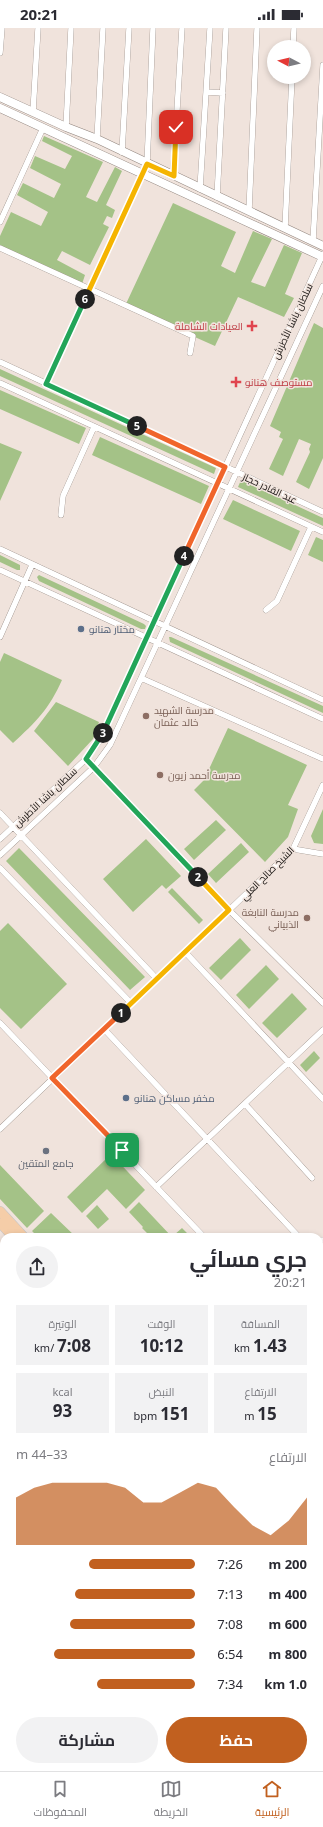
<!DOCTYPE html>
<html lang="ar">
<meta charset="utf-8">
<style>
:root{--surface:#fff;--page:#f2f2f3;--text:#2b2b33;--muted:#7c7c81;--line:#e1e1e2;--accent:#c1601f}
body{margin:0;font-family:"Noto Sans",Cairo,sans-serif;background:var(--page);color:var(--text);direction:rtl;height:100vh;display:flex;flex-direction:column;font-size:15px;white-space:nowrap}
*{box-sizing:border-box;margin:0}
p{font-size:13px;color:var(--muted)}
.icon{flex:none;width:22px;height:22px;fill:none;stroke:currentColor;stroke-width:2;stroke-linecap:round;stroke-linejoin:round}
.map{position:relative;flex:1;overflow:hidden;direction:ltr}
.panel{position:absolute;left:0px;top:1205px;width:323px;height:538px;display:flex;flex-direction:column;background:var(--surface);border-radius:12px 12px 0 0;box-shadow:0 2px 6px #0003;direction:rtl}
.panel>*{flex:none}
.needle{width:26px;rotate:277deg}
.controls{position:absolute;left:267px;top:12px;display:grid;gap:8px}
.controls a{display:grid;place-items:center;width:44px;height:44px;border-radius:50%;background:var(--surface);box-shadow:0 2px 6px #0003;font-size:20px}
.pin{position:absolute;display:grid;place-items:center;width:34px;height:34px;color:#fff;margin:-17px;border-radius:8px;box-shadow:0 2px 6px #0006}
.km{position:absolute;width:20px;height:20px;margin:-10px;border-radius:50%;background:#222;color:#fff;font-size:11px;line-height:20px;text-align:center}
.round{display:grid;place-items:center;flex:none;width:42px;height:42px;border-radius:21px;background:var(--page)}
.summary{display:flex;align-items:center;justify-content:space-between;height:68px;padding:0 16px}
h1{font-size:22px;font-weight:700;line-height:30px}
.stats{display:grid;grid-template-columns:repeat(3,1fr);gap:6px;height:68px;padding:4px 16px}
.stats div{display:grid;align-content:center;border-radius:0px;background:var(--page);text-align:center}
.stats b{font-size:17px;font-weight:700}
.stats small{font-size:11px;font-weight:400}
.stats p{font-size:11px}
.chart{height:112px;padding:8px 16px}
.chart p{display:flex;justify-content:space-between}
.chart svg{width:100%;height:72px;margin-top:4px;fill:var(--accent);opacity:.7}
.cta{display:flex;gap:8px;margin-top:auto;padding:8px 16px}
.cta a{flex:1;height:46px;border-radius:24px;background:var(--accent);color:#fff;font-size:16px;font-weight:700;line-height:46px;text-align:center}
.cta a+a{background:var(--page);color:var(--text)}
ul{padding:0 16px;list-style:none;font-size:13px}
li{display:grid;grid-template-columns:64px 48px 1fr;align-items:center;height:30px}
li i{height:10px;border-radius:5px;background:var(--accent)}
.status{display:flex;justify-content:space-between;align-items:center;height:28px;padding:0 20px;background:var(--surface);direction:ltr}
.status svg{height:11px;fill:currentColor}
.menu{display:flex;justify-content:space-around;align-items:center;height:56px;border-top:1px solid var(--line);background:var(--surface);font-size:11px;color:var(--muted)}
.menu a{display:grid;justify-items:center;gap:2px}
.menu .active{color:var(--accent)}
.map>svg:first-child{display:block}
.green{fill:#a4c287}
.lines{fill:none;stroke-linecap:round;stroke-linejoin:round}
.minor-casing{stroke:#90847d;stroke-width:6}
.tertiary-casing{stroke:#90847d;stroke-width:8}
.secondary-casing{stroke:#90847d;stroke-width:9}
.primary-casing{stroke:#c7c6c6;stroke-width:10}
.trunk-casing{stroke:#c7c6c6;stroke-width:10}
.minor{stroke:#fff;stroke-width:5.5}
.tertiary{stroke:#fff;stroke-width:7}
.secondary{stroke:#fff;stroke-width:8}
.primary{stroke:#f5cda8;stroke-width:9}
.trunk{stroke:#f2bc8b;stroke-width:9}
.split-1-casing{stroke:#fff;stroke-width:8}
.split-2-casing{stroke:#fff;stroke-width:8}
.split-3-casing{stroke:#fff;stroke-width:8}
.split-4-casing{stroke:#fff;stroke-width:8}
.split-5-casing{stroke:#fff;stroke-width:8}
.split-6-casing{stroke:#fff;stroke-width:8}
.split-7-casing{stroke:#fff;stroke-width:8}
.split-1{stroke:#f0652b;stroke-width:5}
.split-2{stroke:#f5b400;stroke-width:5}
.split-3{stroke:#22a559;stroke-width:5}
.split-4{stroke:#22a559;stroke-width:5}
.split-5{stroke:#f0652b;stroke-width:5}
.split-6{stroke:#22a559;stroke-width:5}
.split-7{stroke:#f5b400;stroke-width:5}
.health-dot{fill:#e0444e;stroke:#f0e3dc;stroke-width:1.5}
.service-dot{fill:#5c6f8a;stroke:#f0e3dc;stroke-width:1.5}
.education-dot{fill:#8d6e63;stroke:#f0e3dc;stroke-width:1.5}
.worship-dot{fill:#6b7280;stroke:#f0e3dc;stroke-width:1.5}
.labels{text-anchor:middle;stroke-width:3;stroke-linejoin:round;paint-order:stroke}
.street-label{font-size:10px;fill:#161210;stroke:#f0e3dc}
.health-label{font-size:10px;fill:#be3a42;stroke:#f0e3dc;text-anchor:end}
.service-label{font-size:10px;fill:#4e5e75;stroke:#f0e3dc;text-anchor:start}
.education-label{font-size:10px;fill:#785e54;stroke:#f0e3dc;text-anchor:start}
.worship-label{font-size:10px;fill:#5b616d;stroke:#f0e3dc}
</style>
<div class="status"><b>20:21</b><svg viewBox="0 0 49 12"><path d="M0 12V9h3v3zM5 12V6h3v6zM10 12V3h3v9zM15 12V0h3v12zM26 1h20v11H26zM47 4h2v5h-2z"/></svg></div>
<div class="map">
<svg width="323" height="1743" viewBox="0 0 323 1743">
<rect width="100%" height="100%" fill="#f0e3dc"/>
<path class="green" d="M44,108l59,26 -17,35 11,5 18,-35 7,4 -16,34 9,5 -3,8 -5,-2 -4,8 6,3 -19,38 -28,-14 -5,9 28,15 -3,9 -82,-38v-10l11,-24 30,14 7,-14 -31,-17 6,-12 31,15 7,-14 -31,-16 5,-12 30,13 7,-13 -30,-15z
M173,175l63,29 -15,34 14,7 18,-42 19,8 -21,43 14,5 19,-42 18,8 -17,41 9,4 -10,19 -46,-20 -23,49 -90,-40z
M314,295l9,5v130l-14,31 -13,-7 14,-30 -1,-3 2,-5 -12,-5 -16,37 -14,-7 14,-30 -4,-2 2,-5 -11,-6z
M0,341l216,99 -2,6 -214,-98z
M0,362l86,38 -7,16 -79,-35z
M100,409l109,49 -8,18 -109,-49z
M0,415l22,9 -22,49z
M241,452l82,38v8l-85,-39z
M233,472l67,31 -9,20 -68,-32z
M316,509l7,3v22l-15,-7z
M0,527l20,10v5h-3l-17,-8z
M39,547l105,49 2,2 -1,3h-4l-102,-48 -2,-4z
M169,609h2l152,69v7l-153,-71z
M4,625l58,27c-13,29 -26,42 -49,63l-13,-13v-68z
M56,674l43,20 -6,17 -25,27 -34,-35z
M228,700l79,37 -19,40 10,4 -10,28 -23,25 -71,-72 10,-10z
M323,781v35l-9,-1 -3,-7z
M216,792l10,10 -32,30 -10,-11z
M146,811l35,37 -15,13 -4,-4 -29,27 -30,-33z
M241,815l8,9 -33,31 -8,-9z
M19,820l126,129 -15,13 -124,-129z
M172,860l31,32 -4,4 -31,-32z
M8,895l59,61 -46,45 -21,-21v-77z
M240,910l11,12 -30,30 -12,-12z
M266,937l13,14 -30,30 -13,-14z
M292,965l15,16 -30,29 -15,-15z
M314,1023l6,7 -14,14 -6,-7z
M111,1126l34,36 -19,19 -19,-20 -25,24 -15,-16z
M0,1137l44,46 -17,17 -27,-29z
M139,1174l33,35h-21l-9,-9 1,-1 -14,-15z
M97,1177l12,14 -11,10 -12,-13z
M51,1185l25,24h-38l-6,-6z
M182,1200l9,9h-15l-2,-2z
M319,1222h4v98h-4z
M319,1344h4v18h-4z"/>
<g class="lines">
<defs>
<path id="minor" d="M293,19l1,-19
M0,25l2,-25
M206,64l17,1
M33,84l5,-84
M66,99l5,-99
M97,111l6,-111
M122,124l7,-124
M173,148l9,-148
M200,161l10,-161
M217,169l9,-169
M249,183l8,-183
M0,194l43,-94
M285,200l7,-151
M313,213l10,-176
M0,220l193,88 -3,17
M0,334l323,150
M0,355l323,149
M46,356l101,-220 6,-136
M61,487l2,-19 31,-69
M0,521l323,151
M0,542l323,149
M266,582l11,-9 34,-74
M0,609l32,-72
M141,650l182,81
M86,731l143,151 94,93
M0,785l157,166
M0,811l86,-80 14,-19 223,-486
M293,821l30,5
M0,827l94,-88 16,-22 213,-459
M0,840l131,135
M185,924l138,147
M0,995l204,214
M104,1001l195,208
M245,1076l67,74
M0,1101l293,-280 30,-64
M156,1159l167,-157
M319,1212h4
M319,1413h4
M319,1446h4
M319,1480l4,-1
M0,1525l4,1
M0,1569l4,-24
M0,1586l4,1
M319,1611h4
M0,1627h4
M0,1663h4
M319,1685h4
M319,1722h4
M200,1739v4
M283,1743v-4"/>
<path id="tertiary" d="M0,1478l4,2
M0,1706l4,1
M168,1739l18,4"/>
<path id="secondary" d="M0,69l66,30 31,12 226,107
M0,80l323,149
M319,1528l4,4"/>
<path id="primary" d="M0,1183l24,26
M0,1195l13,14"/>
<path id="trunk" d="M319,1337h4
M319,1367h4
M0,1386l4,-1
M0,1395l4,-1"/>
</defs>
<use href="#minor" class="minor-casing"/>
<use href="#tertiary" class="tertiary-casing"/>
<use href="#secondary" class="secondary-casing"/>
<use href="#primary" class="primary-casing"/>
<use href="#trunk" class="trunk-casing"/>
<use href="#minor" class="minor"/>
<use href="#tertiary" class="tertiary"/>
<use href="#secondary" class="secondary"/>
<use href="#primary" class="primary"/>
<use href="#trunk" class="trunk"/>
</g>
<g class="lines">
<defs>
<path id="split-1" d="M121,985l-69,65 70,72"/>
<path id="split-2" d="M121,985l108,-103 -31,-33"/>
<path id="split-3" d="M103,705l-17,26 112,118"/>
<path id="split-4" d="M103,705l81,-177"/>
<path id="split-5" d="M137,398l88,41 -41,89"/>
<path id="split-6" d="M85,271l-39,85 91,42"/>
<path id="split-7" d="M85,271l62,-135 27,12 2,-49"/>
</defs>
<use href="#split-1" class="split-1-casing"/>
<use href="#split-2" class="split-2-casing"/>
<use href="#split-3" class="split-3-casing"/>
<use href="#split-4" class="split-4-casing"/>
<use href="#split-5" class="split-5-casing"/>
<use href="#split-6" class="split-6-casing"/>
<use href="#split-7" class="split-7-casing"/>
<use href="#split-1" class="split-1"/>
<use href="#split-2" class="split-2"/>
<use href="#split-3" class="split-3"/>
<use href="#split-4" class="split-4"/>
<use href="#split-5" class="split-5"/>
<use href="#split-6" class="split-6"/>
<use href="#split-7" class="split-7"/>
</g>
<g class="health-dot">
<path d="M250 292h4v4h4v4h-4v4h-4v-4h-4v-4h4z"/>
<path d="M234 348h4v4h4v4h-4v4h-4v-4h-4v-4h4z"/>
</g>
<g class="service-dot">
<circle cx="81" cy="601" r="4"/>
<circle cx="126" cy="1070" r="4"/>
</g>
<g class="education-dot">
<circle cx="146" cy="688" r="4"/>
<circle cx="160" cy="747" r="4"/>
<circle cx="307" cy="890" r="4"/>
</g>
<circle class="worship-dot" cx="46" cy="1123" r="4"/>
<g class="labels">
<g class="street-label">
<text transform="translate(292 293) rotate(-65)" y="4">سلطان باشا الأطرش</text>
<text transform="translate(270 460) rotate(25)" y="4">عبد القادر حجاز</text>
<text transform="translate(45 769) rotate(-43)" y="4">سلطان باشا الأطرش</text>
<text transform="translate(267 845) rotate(-45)" y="4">الشيخ صالح العلي</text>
</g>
<g class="health-label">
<text x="243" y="302">العيادات الشاملة</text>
<text x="245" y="358" text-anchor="start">مستوصف هنانو</text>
</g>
<g class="service-label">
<text x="89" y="605">مختار هنانو</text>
<text x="134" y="1074">مخفر مساكن هنانو</text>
</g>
<g class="education-label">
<text x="154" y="686">مدرسة الشهيد<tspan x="154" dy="12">خالد عثمان</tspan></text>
<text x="168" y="751">مدرسة أحمد زيون</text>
<text x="299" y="888" text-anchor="end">مدرسة النابغة<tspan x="299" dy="12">الذبياني</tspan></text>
</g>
<g class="worship-label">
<text x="46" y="1139">جامع المتقين</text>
</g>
</g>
</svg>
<div class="controls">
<a><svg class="needle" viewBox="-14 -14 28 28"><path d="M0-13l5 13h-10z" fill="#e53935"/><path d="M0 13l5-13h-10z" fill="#7c7c81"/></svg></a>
</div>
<div class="pin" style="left:122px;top:1122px;background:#1e9e55"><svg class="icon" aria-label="arrive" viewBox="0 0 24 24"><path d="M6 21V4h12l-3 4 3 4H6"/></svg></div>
<div class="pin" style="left:176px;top:99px;background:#d93025"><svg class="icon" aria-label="check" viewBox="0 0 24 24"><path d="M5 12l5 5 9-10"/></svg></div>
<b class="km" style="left:121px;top:985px">1</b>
<b class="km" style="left:198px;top:849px">2</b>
<b class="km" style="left:103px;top:705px">3</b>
<b class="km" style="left:184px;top:528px">4</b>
<b class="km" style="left:137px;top:398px">5</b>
<b class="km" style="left:85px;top:271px">6</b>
<section class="panel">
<div class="summary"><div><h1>جري مسائي</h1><p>20:21</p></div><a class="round"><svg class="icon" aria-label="share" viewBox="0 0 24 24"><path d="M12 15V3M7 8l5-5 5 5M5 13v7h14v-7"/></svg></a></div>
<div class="stats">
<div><p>المسافة</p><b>1.43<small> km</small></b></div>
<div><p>الوقت</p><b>10:12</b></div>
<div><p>الوتيرة</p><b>7:08<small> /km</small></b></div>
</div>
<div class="stats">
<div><p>الارتفاع</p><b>15<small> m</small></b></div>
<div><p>النبض</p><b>151<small> bpm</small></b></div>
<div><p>kcal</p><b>93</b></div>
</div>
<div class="chart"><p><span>الارتفاع</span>33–44 m</p>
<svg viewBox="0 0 160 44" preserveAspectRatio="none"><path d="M0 44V15L10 9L20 6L30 6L40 6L50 6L60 9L70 18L80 18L90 12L100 6L110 9L120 21L130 32L140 38L150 29L160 15V44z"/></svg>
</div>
<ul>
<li><b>200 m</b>7:26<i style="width:59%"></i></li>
<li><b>400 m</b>7:13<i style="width:67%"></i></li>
<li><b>600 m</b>7:08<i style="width:70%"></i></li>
<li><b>800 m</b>6:54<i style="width:79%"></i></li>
<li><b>1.0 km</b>7:34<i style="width:55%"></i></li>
</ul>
<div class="cta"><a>حفظ</a><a>مشاركة</a></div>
</section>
</div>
<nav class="menu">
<a class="active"><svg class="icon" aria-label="home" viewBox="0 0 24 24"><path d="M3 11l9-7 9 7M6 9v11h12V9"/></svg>الرئيسية</a>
<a><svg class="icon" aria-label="map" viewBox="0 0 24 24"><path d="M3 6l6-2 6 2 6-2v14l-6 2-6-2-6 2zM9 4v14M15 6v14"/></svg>الخريطة</a>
<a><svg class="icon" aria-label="saved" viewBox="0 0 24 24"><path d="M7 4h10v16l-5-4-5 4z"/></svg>المحفوظات</a>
</nav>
